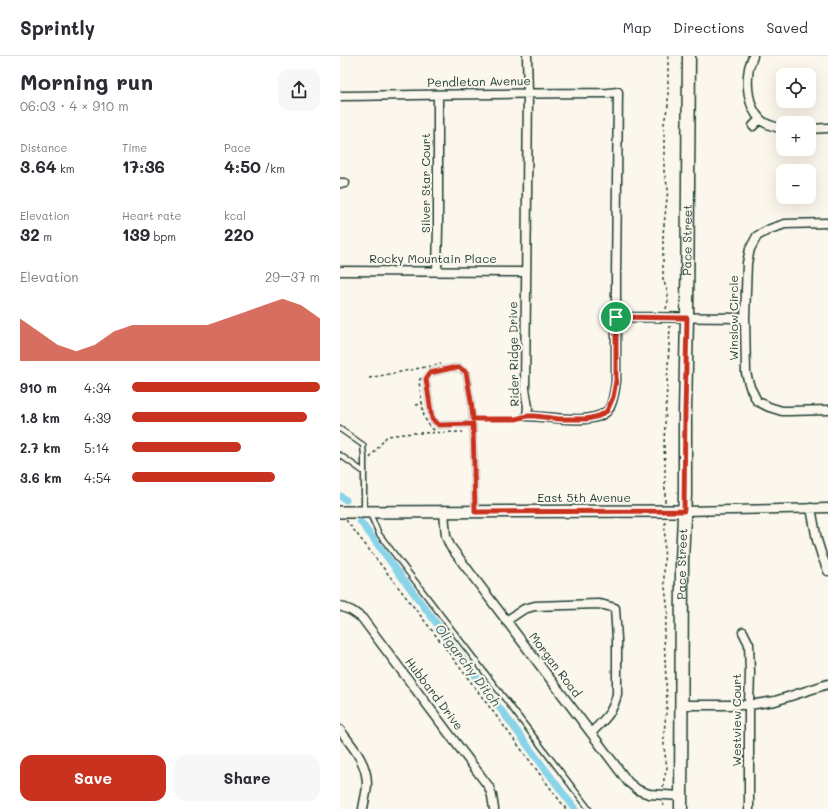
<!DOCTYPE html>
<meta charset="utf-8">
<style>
:root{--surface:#fff;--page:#f7f7f7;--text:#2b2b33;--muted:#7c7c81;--line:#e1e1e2;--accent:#c8321e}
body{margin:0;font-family:Mali,sans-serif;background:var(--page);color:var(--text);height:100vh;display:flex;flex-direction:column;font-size:15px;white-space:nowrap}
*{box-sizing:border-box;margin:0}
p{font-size:13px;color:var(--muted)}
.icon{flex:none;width:22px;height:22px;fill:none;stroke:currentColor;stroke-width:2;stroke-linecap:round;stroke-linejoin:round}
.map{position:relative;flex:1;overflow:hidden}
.details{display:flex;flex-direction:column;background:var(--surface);width:340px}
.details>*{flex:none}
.controls{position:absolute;left:436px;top:12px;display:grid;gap:8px}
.controls a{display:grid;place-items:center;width:40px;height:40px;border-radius:8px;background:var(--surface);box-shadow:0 4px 16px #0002;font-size:20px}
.pin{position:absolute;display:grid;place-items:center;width:34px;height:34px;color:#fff;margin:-17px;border:2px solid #fff;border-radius:50%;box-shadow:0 1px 4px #0007}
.round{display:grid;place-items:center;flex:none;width:42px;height:42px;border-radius:12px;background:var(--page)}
.head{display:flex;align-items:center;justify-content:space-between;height:68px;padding:0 20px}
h1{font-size:22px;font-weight:700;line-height:30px}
.metrics{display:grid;grid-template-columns:repeat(3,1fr);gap:6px;height:68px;padding:4px 20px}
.metrics div{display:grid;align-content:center}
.metrics b{font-size:17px;font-weight:700}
.metrics small{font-size:11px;font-weight:400}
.metrics p{font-size:11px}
.chart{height:112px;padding:8px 20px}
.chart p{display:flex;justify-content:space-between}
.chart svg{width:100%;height:72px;margin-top:4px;fill:var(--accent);opacity:.7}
.action{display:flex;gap:8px;margin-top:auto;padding:8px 20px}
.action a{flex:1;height:46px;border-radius:12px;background:var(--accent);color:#fff;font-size:16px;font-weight:700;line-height:46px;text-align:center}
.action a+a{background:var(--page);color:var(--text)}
ul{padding:0 20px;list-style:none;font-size:13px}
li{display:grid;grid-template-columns:64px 48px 1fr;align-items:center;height:30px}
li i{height:10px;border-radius:5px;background:var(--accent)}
header{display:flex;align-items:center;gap:24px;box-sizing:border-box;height:56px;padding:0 20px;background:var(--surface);border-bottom:1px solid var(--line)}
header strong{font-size:19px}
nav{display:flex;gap:22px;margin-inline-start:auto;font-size:14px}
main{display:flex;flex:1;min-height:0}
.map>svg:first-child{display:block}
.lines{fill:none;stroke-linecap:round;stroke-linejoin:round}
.canal{stroke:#89d4e9;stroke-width:7}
.service-casing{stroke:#1f3d34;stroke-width:7}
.minor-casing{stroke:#1f3d34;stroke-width:11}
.tertiary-casing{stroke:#1f3d34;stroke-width:14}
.secondary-casing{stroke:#1f3d34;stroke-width:15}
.path{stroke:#1f3d34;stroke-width:1.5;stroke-dasharray:3 3;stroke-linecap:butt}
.service{stroke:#fbf7ec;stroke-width:4}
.minor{stroke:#fbf7ec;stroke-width:8}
.tertiary{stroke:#fbf7ec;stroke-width:11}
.secondary{stroke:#fbf7ec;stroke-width:12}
.route-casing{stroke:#fff;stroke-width:8}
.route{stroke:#c8321e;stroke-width:5}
.labels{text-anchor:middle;stroke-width:4;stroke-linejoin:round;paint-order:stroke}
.street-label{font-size:12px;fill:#1f3d34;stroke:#fbf7ec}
.water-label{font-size:13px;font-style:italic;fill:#345b58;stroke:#fbf7ec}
</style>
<header>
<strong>Sprintly</strong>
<nav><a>Map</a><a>Directions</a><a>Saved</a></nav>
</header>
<main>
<section class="details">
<div class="head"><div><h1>Morning run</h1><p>06:03 · 4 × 910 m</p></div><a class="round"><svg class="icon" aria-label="share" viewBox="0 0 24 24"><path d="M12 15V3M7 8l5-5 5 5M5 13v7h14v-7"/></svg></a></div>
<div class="metrics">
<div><p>Distance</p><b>3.64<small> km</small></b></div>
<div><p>Time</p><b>17:36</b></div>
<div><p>Pace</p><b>4:50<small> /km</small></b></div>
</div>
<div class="metrics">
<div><p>Elevation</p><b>32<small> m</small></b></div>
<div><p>Heart rate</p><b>139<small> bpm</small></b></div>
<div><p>kcal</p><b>220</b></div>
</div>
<div class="chart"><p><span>Elevation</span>29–37 m</p>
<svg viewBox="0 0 160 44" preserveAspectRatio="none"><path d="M0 44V18L10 26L20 34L30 38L40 34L50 26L60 22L70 22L80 22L90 22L100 22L110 18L120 14L130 10L140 6L150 10L160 18V44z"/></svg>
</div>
<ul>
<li><b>910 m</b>4:34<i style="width:100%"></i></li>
<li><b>1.8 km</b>4:39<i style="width:93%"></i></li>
<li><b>2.7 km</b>5:14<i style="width:58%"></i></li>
<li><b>3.6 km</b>4:54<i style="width:76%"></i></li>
</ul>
<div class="action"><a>Save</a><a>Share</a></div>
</section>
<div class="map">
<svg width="488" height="753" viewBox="0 0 488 753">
<rect width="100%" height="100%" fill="#fbf7ec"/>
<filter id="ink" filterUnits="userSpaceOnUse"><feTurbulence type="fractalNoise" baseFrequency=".025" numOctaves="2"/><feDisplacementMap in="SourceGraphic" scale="8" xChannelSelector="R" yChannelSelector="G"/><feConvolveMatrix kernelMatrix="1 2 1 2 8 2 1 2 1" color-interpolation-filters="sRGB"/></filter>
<g filter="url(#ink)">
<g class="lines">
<path class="canal" d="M0,440l6,4
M20,465l215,288"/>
<defs>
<path id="service" d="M133,368l-34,1 -7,-6 -6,-40 4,-6 22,-5h8l6,5 5,28 2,23 2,87
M0,373l23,16 1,12v54
M0,399l24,17
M30,458l9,20 210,275"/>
<path id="minor" d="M413,0c-1,4 -3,8 -4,12 -3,16 -1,39 11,51 5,6 16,8 23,10
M0,40c89,-1 179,-3 268,-3l10,-1 -2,184v105c-1,8 -3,25 -9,30 -15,15 -61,5 -80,5l1,-9 -3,-18 3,-296 -1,-37
M413,70l7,-7
M469,73l19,-1
M0,127h5
M488,167l-43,1 -15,5 -13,7 -7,13 -3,14 -2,55 1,55 4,14 7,14 12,6 13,4h7l39,-1
M0,215l186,1
M97,216l1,-45v-132
M276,261l129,1
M471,452l6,32 5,16 6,15
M344,455l144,-3
M104,456l2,24 4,10 178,236 10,8 11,4 32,2
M0,550l12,5 10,7 127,169 3,9 2,13
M166,565l18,-12 11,-3 63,-2 6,1 11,3 2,31v55c-4,19 -13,26 -26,39
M403,576l6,12 1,29 -1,32v104
M342,649h67l26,-4 53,-17
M0,674c12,16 27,32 27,54 0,8 -3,17 -4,25"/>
<path id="tertiary" d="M0,456l344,-1"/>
<g id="secondary">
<path id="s1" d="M341,753l1,-249 3,-65v-83l2,-95 2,-261"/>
</g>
</defs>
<use href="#service" class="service-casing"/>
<use href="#minor" class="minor-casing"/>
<use href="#tertiary" class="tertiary-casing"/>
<use href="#secondary" class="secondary-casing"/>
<path class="path" d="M326,253l2,-8v-8l-5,-14v-45l5,-45 -4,-17v-50l4,-17v-49
M29,322l72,-14
M81,322l-2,3 5,36 6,10 7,5
M76,349l7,-1
M139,363h37l5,-1
M30,402l17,-22 26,-3 50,-1
M325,446v-34l-1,-24 6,-118
M6,464l88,113 132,176
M323,731l1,-8 3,-11 -3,-21v-14l3,-29 -3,-69 4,-23 -4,-33 1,-60
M323,747v6"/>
<use href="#service" class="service"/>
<use href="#minor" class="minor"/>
<use href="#tertiary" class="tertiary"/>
<use href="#secondary" class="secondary"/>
</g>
</g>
<g class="lines" filter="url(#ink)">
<defs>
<path id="route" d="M276,261l71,1 -2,94 -1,99 -209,1 -2,-88 -34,1 -7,-6 -6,-40 4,-6 22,-5h8l6,4 5,29 2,18h43l11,-3h8l24,3h28l12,-3 8,-5 6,-14 3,-16z"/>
</defs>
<use href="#route" class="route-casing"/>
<use href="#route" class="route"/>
</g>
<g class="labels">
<g class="street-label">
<text transform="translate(139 26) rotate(-1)" y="4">Pendleton Avenue</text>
<text transform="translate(86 127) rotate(-90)" y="4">Silver Star Court</text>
<text dy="4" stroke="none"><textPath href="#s1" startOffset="569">Pace Street</textPath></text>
<text x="93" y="207">Rocky Mountain Place</text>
<text transform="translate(394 262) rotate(-90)" y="4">Winslow Circle</text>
<text transform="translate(174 298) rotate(-91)" y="4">Rider Ridge Drive</text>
<text x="244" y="446">East 5th Avenue</text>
<text dy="4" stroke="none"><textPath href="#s1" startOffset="245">Pace Street</textPath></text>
<text transform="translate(215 609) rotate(53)" y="4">Morgan Road</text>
<text transform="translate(94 638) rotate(53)" y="4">Hubbard Drive</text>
<text transform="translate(397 664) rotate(-90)" y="4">Westview Court</text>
</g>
<g class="water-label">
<text transform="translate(128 609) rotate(53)" y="5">Oligarchy Ditch</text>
</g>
</g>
</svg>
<div class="controls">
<a><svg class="icon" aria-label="locate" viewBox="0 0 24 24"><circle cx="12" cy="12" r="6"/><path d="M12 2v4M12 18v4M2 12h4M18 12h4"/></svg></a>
<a>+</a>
<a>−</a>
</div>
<div class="pin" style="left:276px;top:261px;background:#1e9e55"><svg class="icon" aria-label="arrive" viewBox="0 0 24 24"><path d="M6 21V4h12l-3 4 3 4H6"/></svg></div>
</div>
</main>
